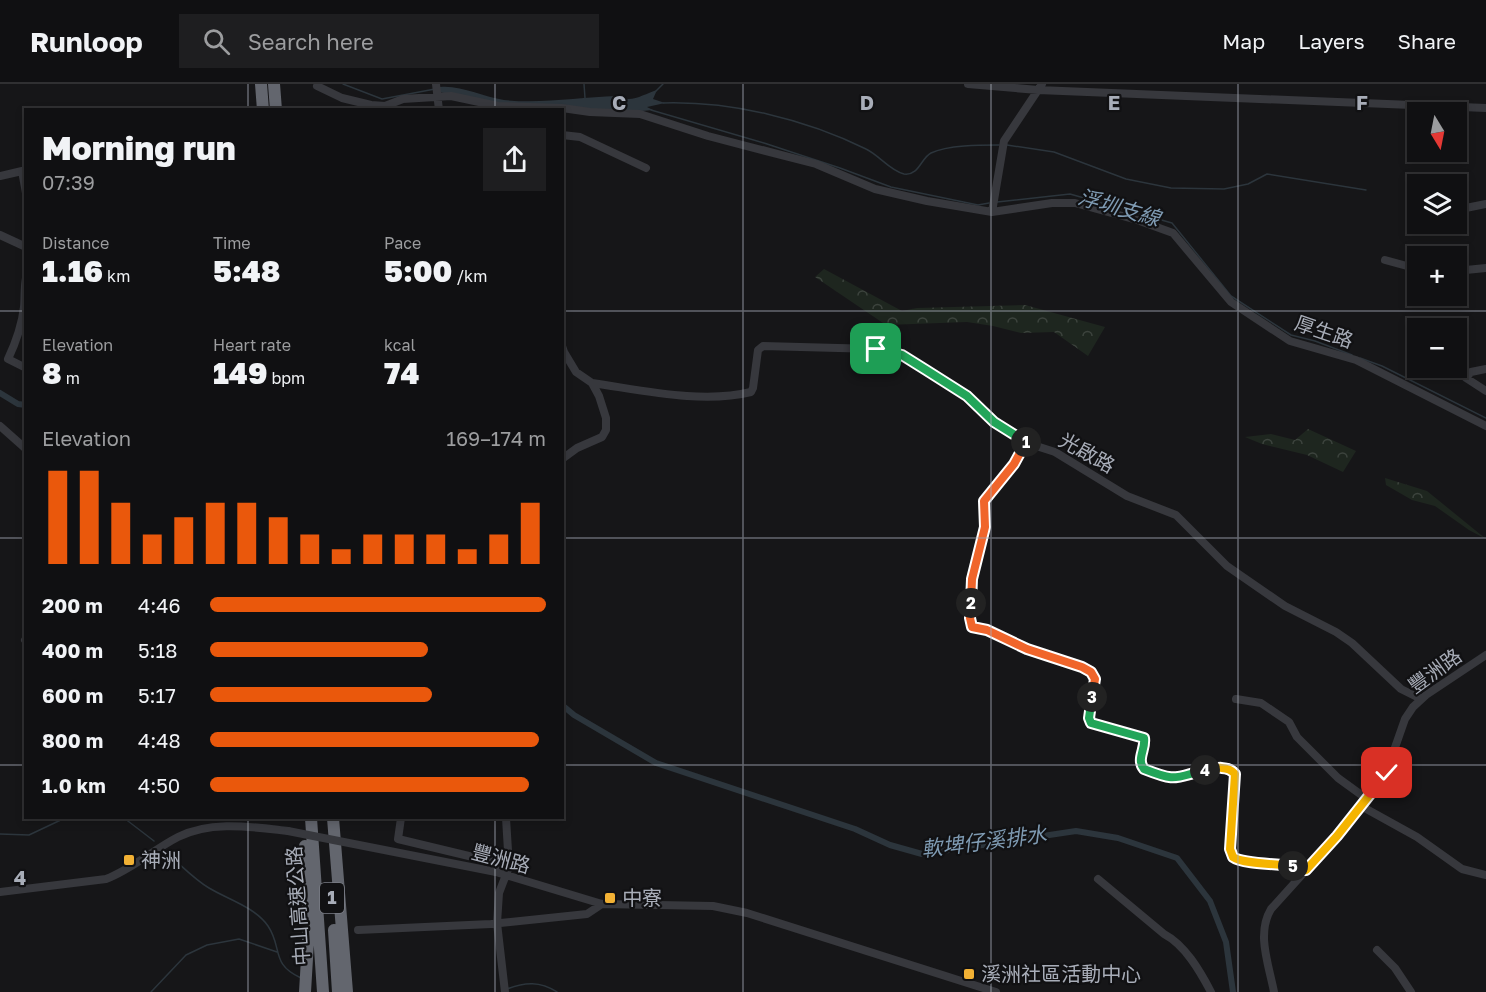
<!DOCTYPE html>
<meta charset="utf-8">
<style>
:root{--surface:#101012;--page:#1e1e20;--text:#f1f3f6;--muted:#9c9d9f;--line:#303032;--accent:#ea580c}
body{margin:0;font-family:"Golos Text","Noto Sans TC",sans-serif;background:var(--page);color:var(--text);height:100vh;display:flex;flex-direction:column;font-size:22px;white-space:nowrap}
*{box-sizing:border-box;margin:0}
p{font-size:20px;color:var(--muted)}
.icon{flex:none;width:33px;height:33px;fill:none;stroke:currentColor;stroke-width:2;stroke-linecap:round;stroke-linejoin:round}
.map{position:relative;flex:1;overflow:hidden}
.side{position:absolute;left:24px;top:24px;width:540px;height:711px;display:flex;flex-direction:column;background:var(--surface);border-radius:0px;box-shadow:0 3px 9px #0003,0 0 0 2px var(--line)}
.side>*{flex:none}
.needle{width:39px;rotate:170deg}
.fabs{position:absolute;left:1407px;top:18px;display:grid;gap:12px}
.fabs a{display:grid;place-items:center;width:60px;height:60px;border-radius:0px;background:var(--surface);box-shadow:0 3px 9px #0003,0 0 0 2px var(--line);font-size:30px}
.pin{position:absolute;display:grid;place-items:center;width:51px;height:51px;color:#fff;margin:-26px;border-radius:12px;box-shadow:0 3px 9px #0006}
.km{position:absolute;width:30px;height:30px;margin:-15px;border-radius:50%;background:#222;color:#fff;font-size:16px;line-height:30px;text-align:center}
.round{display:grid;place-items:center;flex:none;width:63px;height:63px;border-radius:0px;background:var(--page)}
.headline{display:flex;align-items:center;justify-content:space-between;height:102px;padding:0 18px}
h1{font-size:33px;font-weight:800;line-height:45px}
.metrics{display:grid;grid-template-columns:repeat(3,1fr);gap:9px;height:102px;padding:6px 18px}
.metrics div{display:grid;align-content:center}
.metrics b{font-size:30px;font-weight:800}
.metrics small{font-size:16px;font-weight:400}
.metrics p{font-size:16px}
.chart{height:168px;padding:12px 18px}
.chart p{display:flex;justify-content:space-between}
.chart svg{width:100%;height:108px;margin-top:6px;stroke:var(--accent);stroke-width:6}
ul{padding:0 18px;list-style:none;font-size:20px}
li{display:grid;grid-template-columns:96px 72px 1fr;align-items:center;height:45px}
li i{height:15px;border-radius:8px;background:var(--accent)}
header{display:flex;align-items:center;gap:36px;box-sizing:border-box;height:84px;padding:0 30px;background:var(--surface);border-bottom:2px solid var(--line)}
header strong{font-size:28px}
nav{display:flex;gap:33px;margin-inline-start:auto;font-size:21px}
.search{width:420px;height:54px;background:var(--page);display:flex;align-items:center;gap:15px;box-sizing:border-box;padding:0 21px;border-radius:0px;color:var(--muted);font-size:22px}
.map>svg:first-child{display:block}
.forest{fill:url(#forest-crowns)}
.water{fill:#2c353c}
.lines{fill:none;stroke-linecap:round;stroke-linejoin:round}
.stream{stroke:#2c353c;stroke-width:1.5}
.canal{stroke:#2c353c;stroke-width:6}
.minor{stroke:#37383d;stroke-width:8}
.highway{stroke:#63666e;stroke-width:12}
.minor-bridge{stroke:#37383d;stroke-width:8}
.split-1-casing{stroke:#fff;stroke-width:12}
.split-2-casing{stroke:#fff;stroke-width:12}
.split-3-casing{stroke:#fff;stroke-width:12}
.split-4-casing{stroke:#fff;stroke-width:12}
.split-5-casing{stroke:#fff;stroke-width:12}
.split-6-casing{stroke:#fff;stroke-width:12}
.split-1{stroke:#22a559;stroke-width:8}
.split-2{stroke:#f0652b;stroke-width:8}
.split-3{stroke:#f0652b;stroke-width:8}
.split-4{stroke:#22a559;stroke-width:8}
.split-5{stroke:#f5b400;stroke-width:8}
.split-6{stroke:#f5b400;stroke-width:8}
.grid{fill:none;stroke:#a8adb8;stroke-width:1.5;stroke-opacity:0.55}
.poi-dot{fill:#f2b134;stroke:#111113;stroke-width:2}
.labels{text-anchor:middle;stroke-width:4.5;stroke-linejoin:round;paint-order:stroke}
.shield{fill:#111113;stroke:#7b7e86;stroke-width:1.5}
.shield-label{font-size:18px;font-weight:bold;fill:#a8adb8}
.street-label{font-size:20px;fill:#a8adb8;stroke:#111113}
.poi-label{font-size:20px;fill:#a8adb8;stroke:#111113;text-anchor:start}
.water-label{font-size:21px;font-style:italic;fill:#7f9bb3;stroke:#111113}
.grid-label{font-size:20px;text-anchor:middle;font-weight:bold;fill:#a8adb8;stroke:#111113;stroke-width:4.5;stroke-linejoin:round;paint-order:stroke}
</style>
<header>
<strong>Runloop</strong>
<div class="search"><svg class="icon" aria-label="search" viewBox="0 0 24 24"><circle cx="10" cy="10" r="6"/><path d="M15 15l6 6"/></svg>Search here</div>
<nav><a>Map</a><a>Layers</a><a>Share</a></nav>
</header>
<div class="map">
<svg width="1486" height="908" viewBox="0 0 1486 908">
<defs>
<pattern id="forest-crowns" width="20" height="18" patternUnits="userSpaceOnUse" patternTransform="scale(1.5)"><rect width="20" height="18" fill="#1e261f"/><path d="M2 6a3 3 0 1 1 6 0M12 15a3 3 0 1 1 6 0" fill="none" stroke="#3c433d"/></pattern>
</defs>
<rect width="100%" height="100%" fill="#161618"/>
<path class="forest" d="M824,185l78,42 15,-3 108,-3 80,22 -17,29 -34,-24 -33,1 -28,-7 -26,-4 -81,3 -71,-48z
M1308,345l48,22 -13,21 -36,-17 -45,-11 -17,-7 26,-3 24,6z
M1385,394l42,13 59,48 -17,-9 -34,-24 -23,-6 -26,-15z"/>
<path class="water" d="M440,3c21,-2 43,10 64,13 38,4 75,-3 113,-4 15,8 26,-2 40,-6l-4,9 12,4 -18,4 6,3 -11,1 -142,-5 -56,-13 -5,-1z"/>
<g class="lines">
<path class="stream" d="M343,0l39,15 53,-10
M584,0l1,14
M656,7l7,-7
M663,19c68,-2 142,16 203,46 13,6 24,22 38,25 15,2 17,-16 27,-21 17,-8 49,-8 68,-8
M651,26l113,33 76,25 51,19 87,18 11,-2
M1007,61l47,7 72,27 45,9 53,1 24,-5 19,-10 99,16
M997,118l73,-8 102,29 59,73 60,39 24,6 37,14
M1360,274l22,8 104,52
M124,734l30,23
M0,750l29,1 36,-17
M169,771c13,11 25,24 40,33 18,11 46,19 59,38 15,22 2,38 33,52
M507,905c18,-7 33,-8 50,3
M151,908l35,-37 21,-10 32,-6 38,13"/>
<path class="canal" d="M0,309l18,11 8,1
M562,621l12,10 82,48 199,66 35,16 32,9 154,-23 42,7 59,20 33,43 16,41 7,50"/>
<path class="minor" d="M436,0l3,26
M968,0l70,6 448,18
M317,2l25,12 29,7 14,1 18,-7 48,-3 47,10 64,2 28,4 50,2 68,22 108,28 59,25 52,12 65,11 60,-9h23l62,17 36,13 58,69 59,39 66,19 130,66
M562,51l18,2 66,31
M0,92l22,-5 4,22
M1456,126l30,-6
M992,128l12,-71 38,-57
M1451,140l1,2
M0,151l26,12
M1385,176l33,9
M1456,187l30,-3
M26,194c-2,10 -1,19 -2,29 -2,18 -8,35 -16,52l18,9
M562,248v4
M562,262l2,6 12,20 16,11 7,13 7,22v12l-4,7 -25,11 -15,11
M1486,285l-15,3 -5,6 20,13
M592,299c50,7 110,21 159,9l2,-4 5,-38 5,-4 113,3 26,6 65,41 27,26 33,21 28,9 72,44 49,19 51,51 58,40 51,26 16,11 49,46 20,10
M0,342l26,23
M1027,359l-13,21 -30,37 1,26 -13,52 -1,47 19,5 37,18 38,11 26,12 4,10 -5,39 53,16c5,11 -7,21 1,32 10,4 21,10 33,9 21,0 33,-16 57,-7l1,10 -5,68 3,8 10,5h22l39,5 2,3
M25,556l1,1
M1236,615l25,4 28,19 8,15 41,41 29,21
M1361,722l56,31 45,32 24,6
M401,734l-3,21 100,24 8,11
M496,788l106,32 111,2 34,7 249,79
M1098,795l66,55c21,11 36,37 47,58
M0,808l106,-13c26,-10 47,-29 72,-42 33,-17 74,-10 110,-6
M358,846l133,-6 96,-10 15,-10
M1377,866l18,18 16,24
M505,908l-8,-69 2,-30 10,-26 -3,-49
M1274,908c-5,-27 -18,-58 -3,-83l66,-73 48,-60 20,-57 8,-12 13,-12 60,-40"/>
<path class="highway" d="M261,0l2,26
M274,0l2,26
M311,734l12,174
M333,734l14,174
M305,762l4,79 -4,67
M334,846l4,62"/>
<path class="minor-bridge" d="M288,747l208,41"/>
</g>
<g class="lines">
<defs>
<path id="split-1" d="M876,265l26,6 24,15 41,26 27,26 32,20"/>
<path id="split-2" d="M971,519l1,-24 13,-52 -1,-26 30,-37 12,-22"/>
<path id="split-3" d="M971,519l-1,15 2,9 15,3 40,19 55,18 9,5 4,7 -3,18"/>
<path id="split-4" d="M1092,613l-3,21 2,5 53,15c2,11 -8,21 0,31 33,13 29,9 61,1"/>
<path id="split-5" d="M1205,686c10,-2 23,-5 30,4l-5,75 3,8c9,7 46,7 60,9"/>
<path id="split-6" d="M1293,782l11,1 2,3 31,-34 50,-63"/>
</defs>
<use href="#split-1" class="split-1-casing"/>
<use href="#split-2" class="split-2-casing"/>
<use href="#split-3" class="split-3-casing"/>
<use href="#split-4" class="split-4-casing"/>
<use href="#split-5" class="split-5-casing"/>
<use href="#split-6" class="split-6-casing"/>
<use href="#split-1" class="split-1"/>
<use href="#split-2" class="split-2"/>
<use href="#split-3" class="split-3"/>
<use href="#split-4" class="split-4"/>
<use href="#split-5" class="split-5"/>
<use href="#split-6" class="split-6"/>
</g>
<path class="grid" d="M248,0v26M495,0v26M743,0v908M991,0v908M1238,0v908M0,227h26M562,227h924M0,454h26M562,454h924M0,681h26M562,681h924M248,734v174M495,734v174"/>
<g class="poi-dot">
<rect x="123" y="770" width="12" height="12" rx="3"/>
<rect x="604" y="808" width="12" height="12" rx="3"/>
<rect x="963" y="884" width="12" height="12" rx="3"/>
</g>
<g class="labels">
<rect class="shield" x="320" y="799" width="24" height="30" rx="4.5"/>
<g class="shield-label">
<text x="332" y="820">1</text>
</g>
<g class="street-label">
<text transform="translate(1324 248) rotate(19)" y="7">厚生路</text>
<text transform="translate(1087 369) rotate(29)" y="7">光啟路</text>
<text transform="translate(1435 587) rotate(-36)" y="7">豐洲路</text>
<text transform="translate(501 775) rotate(15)" y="7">豐洲路</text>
<text transform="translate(298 822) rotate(-94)" y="7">中山高速公路</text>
</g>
<g class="poi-label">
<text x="141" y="783">神洲</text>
<text x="622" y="821">中寮</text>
<text x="981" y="897">溪洲社區活動中心</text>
</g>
<g class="water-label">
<text transform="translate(1119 124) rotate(16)" y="7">浮圳支線</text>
<text transform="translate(984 758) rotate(-7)" y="7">軟埤仔溪排水</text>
</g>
</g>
<g class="grid-label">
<text x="619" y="26">C</text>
<text x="867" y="26">D</text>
<text x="1114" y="26">E</text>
<text x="1362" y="26">F</text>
<text x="20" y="801">4</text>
</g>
</svg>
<div class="fabs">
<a><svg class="needle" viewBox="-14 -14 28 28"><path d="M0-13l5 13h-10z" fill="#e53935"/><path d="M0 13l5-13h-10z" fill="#9c9d9f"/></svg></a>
<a><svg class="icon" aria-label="layers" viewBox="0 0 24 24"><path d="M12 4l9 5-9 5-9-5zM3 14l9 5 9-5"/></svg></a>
<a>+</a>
<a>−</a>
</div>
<div class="pin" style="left:876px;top:265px;background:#1e9e55"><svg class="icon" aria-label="arrive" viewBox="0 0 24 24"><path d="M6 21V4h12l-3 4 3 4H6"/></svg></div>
<div class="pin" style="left:1387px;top:689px;background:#d93025"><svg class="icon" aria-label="check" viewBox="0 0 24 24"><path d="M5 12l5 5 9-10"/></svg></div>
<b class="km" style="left:1026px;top:358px">1</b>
<b class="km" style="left:971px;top:519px">2</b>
<b class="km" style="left:1092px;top:613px">3</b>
<b class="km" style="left:1205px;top:686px">4</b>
<b class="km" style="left:1293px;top:782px">5</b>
<section class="side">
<div class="headline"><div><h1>Morning run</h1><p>07:39</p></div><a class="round"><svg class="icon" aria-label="share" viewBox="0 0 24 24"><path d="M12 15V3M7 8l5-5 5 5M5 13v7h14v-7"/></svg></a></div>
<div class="metrics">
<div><p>Distance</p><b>1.16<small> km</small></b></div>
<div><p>Time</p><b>5:48</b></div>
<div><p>Pace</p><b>5:00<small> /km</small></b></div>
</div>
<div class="metrics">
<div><p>Elevation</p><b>8<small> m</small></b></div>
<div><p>Heart rate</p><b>149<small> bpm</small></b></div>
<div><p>kcal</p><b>74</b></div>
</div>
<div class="chart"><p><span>Elevation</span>169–174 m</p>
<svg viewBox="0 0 160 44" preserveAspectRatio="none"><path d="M5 44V6M15 44V6M25 44V19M35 44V32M45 44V25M55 44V19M65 44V19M75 44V25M85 44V32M95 44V38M105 44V32M115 44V32M125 44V32M135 44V38M145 44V32M155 44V19"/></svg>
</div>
<ul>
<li><b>200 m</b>4:46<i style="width:100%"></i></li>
<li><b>400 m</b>5:18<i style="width:65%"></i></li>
<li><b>600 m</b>5:17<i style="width:66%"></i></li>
<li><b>800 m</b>4:48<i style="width:98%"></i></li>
<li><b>1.0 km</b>4:50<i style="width:95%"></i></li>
</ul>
</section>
</div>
